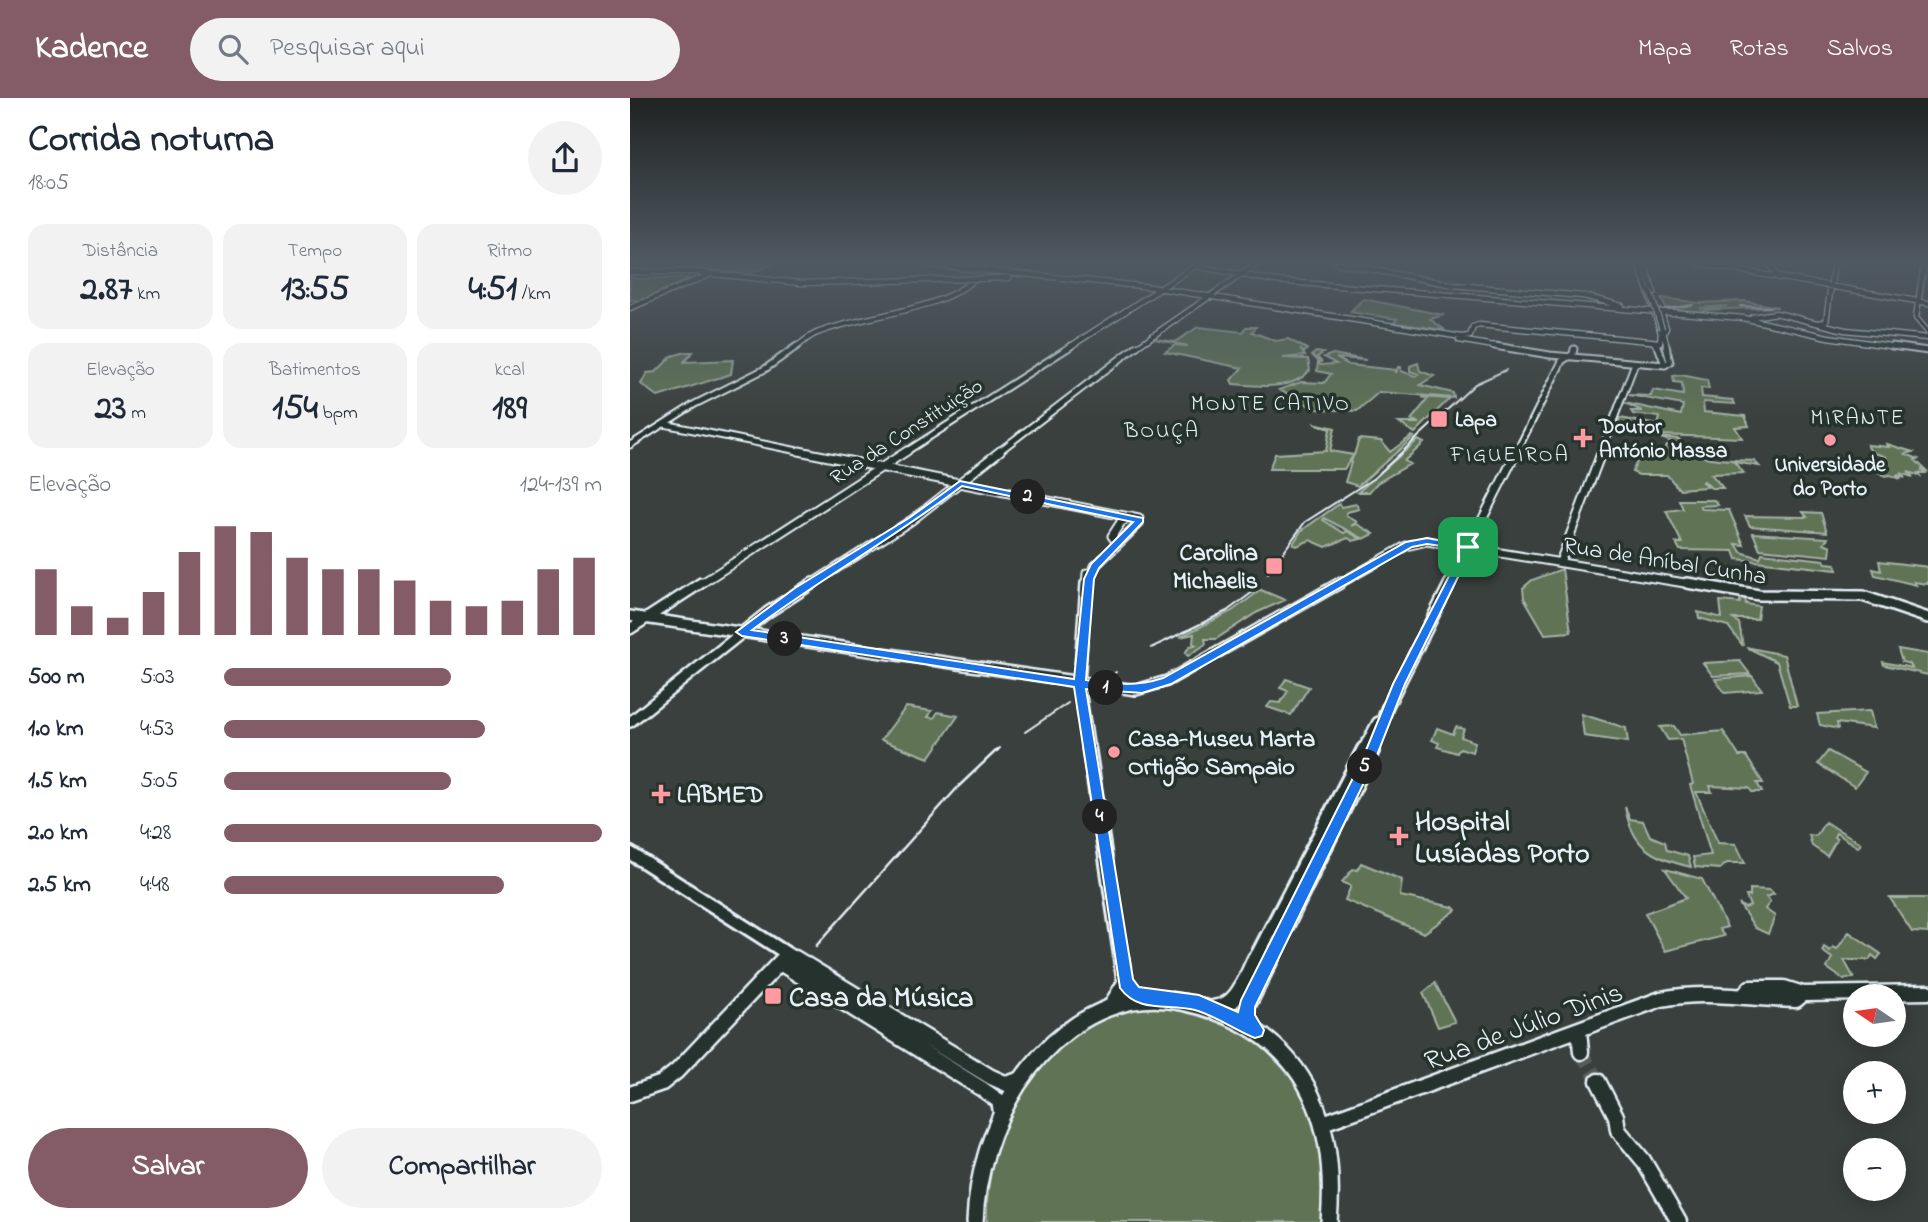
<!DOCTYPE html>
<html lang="pt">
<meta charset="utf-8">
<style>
:root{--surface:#fff;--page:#f2f2f3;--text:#1f2937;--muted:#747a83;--accent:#845c67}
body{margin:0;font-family:"Indie Flower",sans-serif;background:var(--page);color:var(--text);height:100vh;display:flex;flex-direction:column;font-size:26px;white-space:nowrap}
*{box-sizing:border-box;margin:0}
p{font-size:23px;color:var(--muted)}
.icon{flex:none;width:38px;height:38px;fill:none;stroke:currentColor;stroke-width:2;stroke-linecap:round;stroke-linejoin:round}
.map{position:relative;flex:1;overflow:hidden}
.panel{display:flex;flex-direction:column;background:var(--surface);width:630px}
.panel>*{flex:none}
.needle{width:46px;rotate:283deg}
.controls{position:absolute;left:1213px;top:886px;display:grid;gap:14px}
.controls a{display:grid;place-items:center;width:63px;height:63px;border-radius:50%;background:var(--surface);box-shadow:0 4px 18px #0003;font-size:35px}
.pin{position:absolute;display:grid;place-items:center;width:60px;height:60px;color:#fff;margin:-30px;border-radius:14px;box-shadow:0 4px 10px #0006}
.km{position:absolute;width:35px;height:35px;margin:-18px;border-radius:50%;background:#222;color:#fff;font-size:19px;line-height:35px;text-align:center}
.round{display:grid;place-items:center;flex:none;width:74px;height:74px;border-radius:37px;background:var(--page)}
.head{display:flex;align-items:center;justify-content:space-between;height:119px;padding:0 28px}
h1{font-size:38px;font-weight:800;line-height:52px}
.metrics{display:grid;grid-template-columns:repeat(3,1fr);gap:10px;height:119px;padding:7px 28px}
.metrics div{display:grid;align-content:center;border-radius:18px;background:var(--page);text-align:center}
.metrics b{font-size:35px;font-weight:800}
.metrics small{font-size:19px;font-weight:400}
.metrics p{font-size:19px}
.chart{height:196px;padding:14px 28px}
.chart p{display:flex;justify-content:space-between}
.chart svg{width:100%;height:126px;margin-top:7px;stroke:var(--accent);stroke-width:6}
.cta{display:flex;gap:14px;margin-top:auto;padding:14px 28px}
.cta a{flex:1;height:80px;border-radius:42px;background:var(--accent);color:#fff;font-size:28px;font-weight:800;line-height:80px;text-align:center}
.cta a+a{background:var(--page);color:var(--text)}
ul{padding:0 28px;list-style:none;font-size:23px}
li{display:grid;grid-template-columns:112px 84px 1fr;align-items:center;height:52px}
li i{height:18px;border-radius:9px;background:var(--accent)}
header{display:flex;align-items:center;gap:42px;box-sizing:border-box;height:98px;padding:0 35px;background:var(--accent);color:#fff}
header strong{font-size:33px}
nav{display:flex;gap:38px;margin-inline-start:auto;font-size:24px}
.search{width:490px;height:63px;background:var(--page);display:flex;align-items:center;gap:18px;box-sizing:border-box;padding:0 24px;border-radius:38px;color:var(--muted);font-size:26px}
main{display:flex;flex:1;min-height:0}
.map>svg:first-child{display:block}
.green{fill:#617355;stroke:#a4b2a6;stroke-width:2}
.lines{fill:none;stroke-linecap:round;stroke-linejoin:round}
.secondary-tunnel{stroke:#545b59;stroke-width:14;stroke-dasharray:14 7;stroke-linecap:butt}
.secondary-far5-casing{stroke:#e8f1f8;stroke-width:7}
.secondary-far4-casing{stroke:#e8f1f8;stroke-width:9}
.secondary-far3-casing{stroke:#e8f1f8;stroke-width:11}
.secondary-far2-casing{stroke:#e8f1f8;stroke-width:14}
.secondary-far1-casing{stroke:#e8f1f8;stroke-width:17}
.secondary-casing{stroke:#e8f1f8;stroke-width:19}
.primary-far2-casing{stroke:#e8f1f8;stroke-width:15}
.primary-far1-casing{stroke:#e8f1f8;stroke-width:18}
.primary-casing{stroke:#e8f1f8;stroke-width:20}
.secondary-far5{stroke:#26332d;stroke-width:4.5}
.secondary-far4{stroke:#26332d;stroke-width:5}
.secondary-far3{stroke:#26332d;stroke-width:7}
.secondary-far2{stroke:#26332d;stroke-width:9}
.secondary-far1{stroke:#26332d;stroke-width:11}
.secondary{stroke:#26332d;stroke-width:14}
.primary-far2{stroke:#26332d;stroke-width:10}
.primary-far1{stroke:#26332d;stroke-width:12}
.primary{stroke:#26332d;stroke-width:15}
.tram-far1{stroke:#e8f1f8;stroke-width:2}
.tram{stroke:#e8f1f8;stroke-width:2.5}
.secondary-bridge-casing{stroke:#e8f1f8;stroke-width:7;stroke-linecap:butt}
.secondary-bridge{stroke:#26332d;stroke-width:4.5}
.route{fill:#1a73e8;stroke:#fff;stroke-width:2;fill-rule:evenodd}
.poi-dot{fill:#ff9aa2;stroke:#26332d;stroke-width:2.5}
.labels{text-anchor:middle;stroke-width:7;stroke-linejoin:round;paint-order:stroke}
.far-neighbourhood-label{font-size:21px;letter-spacing:2px;fill:#e8f1f8;stroke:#26332d}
.far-poi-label{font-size:21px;font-weight:bold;fill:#e8f1f8;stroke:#26332d;text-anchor:start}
.far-street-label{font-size:21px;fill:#e8f1f8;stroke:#26332d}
.poi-label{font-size:24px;font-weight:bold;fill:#e8f1f8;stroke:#26332d;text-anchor:start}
.street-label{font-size:24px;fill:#e8f1f8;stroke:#26332d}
.near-poi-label{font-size:28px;font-weight:bold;fill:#e8f1f8;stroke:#26332d;text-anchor:start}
.near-street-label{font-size:28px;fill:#e8f1f8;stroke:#26332d}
</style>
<header>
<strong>Kadence</strong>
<div class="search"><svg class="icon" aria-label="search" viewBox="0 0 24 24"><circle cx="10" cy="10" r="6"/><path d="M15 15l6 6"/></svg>Pesquisar aqui</div>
<nav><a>Mapa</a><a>Rotas</a><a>Salvos</a></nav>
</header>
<main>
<section class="panel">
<div class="head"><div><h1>Corrida noturna</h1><p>18:05</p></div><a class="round"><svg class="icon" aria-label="share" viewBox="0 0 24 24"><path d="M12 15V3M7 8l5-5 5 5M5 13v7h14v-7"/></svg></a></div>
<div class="metrics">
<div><p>Distância</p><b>2.87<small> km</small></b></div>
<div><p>Tempo</p><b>13:55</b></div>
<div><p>Ritmo</p><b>4:51<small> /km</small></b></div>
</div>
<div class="metrics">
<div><p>Elevação</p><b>23<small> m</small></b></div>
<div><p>Batimentos</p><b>154<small> bpm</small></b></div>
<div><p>kcal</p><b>189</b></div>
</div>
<div class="chart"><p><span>Elevação</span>124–139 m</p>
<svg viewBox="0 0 160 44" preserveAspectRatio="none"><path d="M5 44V21M15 44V34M25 44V38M35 44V29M45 44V15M55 44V6M65 44V8M75 44V17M85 44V21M95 44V21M105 44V25M115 44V32M125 44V34M135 44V32M145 44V21M155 44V17"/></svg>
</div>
<ul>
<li><b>500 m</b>5:03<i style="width:60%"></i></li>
<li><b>1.0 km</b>4:53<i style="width:69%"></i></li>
<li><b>1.5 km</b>5:05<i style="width:60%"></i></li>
<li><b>2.0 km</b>4:28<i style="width:100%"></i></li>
<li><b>2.5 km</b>4:48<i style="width:74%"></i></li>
</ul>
<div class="cta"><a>Salvar</a><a>Compartilhar</a></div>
</section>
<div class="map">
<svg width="1298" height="1124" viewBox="0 0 1298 1124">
<rect width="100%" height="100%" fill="#3a403d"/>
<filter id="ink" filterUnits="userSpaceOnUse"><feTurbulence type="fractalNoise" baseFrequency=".0143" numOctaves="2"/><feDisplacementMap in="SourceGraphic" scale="14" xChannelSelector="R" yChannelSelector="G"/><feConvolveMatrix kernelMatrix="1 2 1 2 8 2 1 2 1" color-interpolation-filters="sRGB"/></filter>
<g filter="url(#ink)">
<path class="green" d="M64,165h83l-37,14 -66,-7z
M0,179l6,2 55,-1 -48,23 -13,-1z
M1031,200l39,5 44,-2 34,6 -74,3 23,-4 -26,2 2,4 -37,-3z
M733,201l81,16 -14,4 15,11 -51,-7 3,-4 -47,-7z
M568,229l45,5 3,-5h10l-4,5 24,9 12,-2 19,10 -3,4 -4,-4 5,7 -22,2 25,1 2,11c-17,21 -52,16 -77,14l-2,-4 11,-12 -77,-16 10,-7 13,1 -33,-7 20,3z
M56,254h7l-9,10 49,-2 -2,14 -73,23 -17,-13 6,-11 9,-1 16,-16z
M686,254l7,1 -6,4 5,5 -3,-1 1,4 16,-1 -12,-7 9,-3 33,6 -30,-2 13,7 47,5v3l2,-6h3v4l14,5 3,-2 -8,-3v-5l8,-3 2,8 14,5 -14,9 33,8 1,5 -75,-6 -22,19 -41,-2 -37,-19 22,-8 23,1 7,-9 -14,-3 1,-10 -6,-6z
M1051,277l26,5 2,9 -8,-1 1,9 31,3 2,4 -32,-2 1,10 41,4 4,10 -14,1 7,11 -84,-3 -41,-9 3,-8 38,7 2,-8 -27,-3 -2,-3h11l-17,-8 56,12 2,-10 -54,-10 22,1 2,-6 30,5 -1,-12 -8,-1 -1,-6z
M792,299l27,2 -34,34 -16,-10h21l-9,-3 17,-21z
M684,325l21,5 -5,23 24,4 5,-16 22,2 9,11 22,-16 2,1 -56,49 -13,-4 8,-26 -9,13h-75l6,-15 51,-3 4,-22z
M1028,339l21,2c14,24 48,20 75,22l5,5 -25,-4 10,11 -33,1 12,14h-12l-7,-7 -2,1 5,5 -28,2 -12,-14h-28l-7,-3 10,-21 18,4 7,-10 10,2 1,-3z
M788,342l6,3 -20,18 6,3 -33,19 -8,9h-11z
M1257,346l26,8 -7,2 12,5 -3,1 13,12 -7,-3 4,4h-7l2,3 -12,-4 5,5 -13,-4 5,5 -8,-3 4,4 -11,-4 -5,1 -24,-14 26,-5 -16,-5 -4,-7 22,2z
M1049,402h35l4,5 -18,1 2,3 27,1 15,35 -8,-1 5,8 19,6 2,-5 62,7 2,3 9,1 2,6 -100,-11 -3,-8 -54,-1 -4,-7h6l-16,-32 17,-2z
M709,406l2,3 15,-3 3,5 -12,3 -1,3 11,7 -6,4 6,-2 17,10 -10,5 -40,-21 -1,2 21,13 3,-2 14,8 -8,2 -5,-3 -22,9 -16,-7 -13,6 -4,-2 8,-13z
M1173,414l18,1 6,19 -77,-6 -5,-10 62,1z
M1123,435l75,5 -4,5 7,3 -1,10 -70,-7z
M1249,463l49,6v17l-14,-2 2,3 -41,-10 -2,-6 8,2z
M932,471l9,63 -26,2 -21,-36 -1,-10 9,-8z
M631,492l24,10 -29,13 -40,26h-11l1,5 -18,12 -3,-3 5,-7 6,-1 -3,-2 1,-9 -14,3 52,-26z
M1110,498l5,1 1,7 13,2 -2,13h-24l6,4 4,23 -15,-20 -29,-8 -1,-6 24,6 -2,-17 20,2z
M1116,549l38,8 13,51h-7l-13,-44z
M1268,551l30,5v21l-44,-10 -1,-3 29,6 -2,-4 -8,-2z
M1110,563l10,13 -37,2 -10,-13z
M1122,578l10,14 -37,3 -10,-14z
M656,581l23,8 -18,28 -24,-8 4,-5 9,1 8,-12 -8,-3z
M276,609l26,4 -4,6 6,1 4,-6 20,4 -29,42 -48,-18z
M1240,613l4,17 -37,-5 1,6 -18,-4 -3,-11z
M951,616l45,14 2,14 -44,-6z
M1044,628l6,9 43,-4 16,25h7l17,27h-6l5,9h-10l-3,-4 -39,-2 2,6h-16l22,51 18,1 9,19h-18l-7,6 -25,-2 -2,-10 18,-2 -21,-70 3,-1 -12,-45 -13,1 -8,-13z
M826,629l8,2 -3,8 14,5 -3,10 -12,-4 -3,5 -20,-6 2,-4 -7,-3 5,-12 16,6z
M1198,653l38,21 -11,15 -37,-23z
M995,709l5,12 13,2 7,15 15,6 2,8 21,6 3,11c-39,-9 -59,-20 -66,-60z
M1195,724l36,21 -3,4 -22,-14 -2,4 3,2 -10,17 -15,-10 -3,-11 7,1z
M731,765l41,17 -2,16 53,11 3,3 -32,23 -79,-33 6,-14 -9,-4 11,-13 4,1z
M1035,771l37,10 25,48 -8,2 5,7 -59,15 -20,-38 41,-15z
M1120,791l20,1 4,4 -8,3 4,5 -5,7 10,7 -7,18 -13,-6 -16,-24 6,4 5,-2 -4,-10h4z
M1298,800v35l-16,-1 -22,-34z
M1219,834l32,22 -4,5 -5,-4 -3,5h-25l10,18 -11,1 -16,-11 5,-10 -10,-7 2,-4 6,4 3,-4 4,2z
M805,885l20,39 -17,5 -15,-34z
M550,903l71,34 44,45 18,36 12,53 -3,53h-335c-3,-92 51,-183 140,-213 17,-5 36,-6 53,-8z"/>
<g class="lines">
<path class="secondary-tunnel" d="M951,954l17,29"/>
<defs>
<path id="secondary-far5" d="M707,165l117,22 130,11 38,10
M1014,165l10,30
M1067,165l231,40
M1138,165l11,15
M1294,165l-8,55 12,14
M303,167l218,22 311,50 8,-1 3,-9 6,-2 181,17 1,-9 -22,-70
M565,168l81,15 397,32
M0,174h64l107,11 208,-5
M0,210l79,-33
M1031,214l5,16 -2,5
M1040,214l73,6 85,19 76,11
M1122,219l24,-4 69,17 83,8
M1188,225l8,-1 8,-59
M1034,237l3,13
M829,242l47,8
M1024,245l5,5
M165,250c7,-5 14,-12 22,-15 43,-18 124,-21 157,-54
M438,250l132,-85
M505,250l123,-85"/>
<path id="secondary-far4" d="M865,248l55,9 115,10
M1028,248l7,19
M1262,248l36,5
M1035,267l5,-3 -4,-16
M34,326l144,29
M0,347l65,-41 70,-35 32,-23
M274,355l167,-107
M367,355l140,-107
M886,355l46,-92 11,-7 1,-5
M971,355l34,-90"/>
<path id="secondary-far3" d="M169,353l340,68v5l-44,42 -6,13
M485,442l-3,-4 9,-14 10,-5
M930,464l42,-111
M69,487l208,-134
M180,487l102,-65 88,-69
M456,487l1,-12
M707,487l69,-39 21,-5 270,44
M819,487l68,-134"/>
<path id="secondary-far2" d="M456,485l-7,100 10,68
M1057,485l72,12 104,1 65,22
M0,518l506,74 31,-9 173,-98
M0,531l71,-46
M757,610l63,-125
M0,624l138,-110 45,-29"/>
<path id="secondary-far1" d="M459,651l32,211
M0,755l167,107
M152,862l2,-2"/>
<path id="secondary" d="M165,860l196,119 16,7 11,-4
M491,860c3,19 3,32 22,39
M150,865l202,126 17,12 2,11
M1115,896l5,-6h34l19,6 125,-2
M480,909l15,-24
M949,932l2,22
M968,983l18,35 2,14 25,30 36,62
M0,996l32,-11 15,-12 107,-113
M693,1025l338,-124c47,-9 88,0 135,1l7,-6"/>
<path id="primary-far2" d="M733,653l15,-28
M742,653l15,-43"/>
<path id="primary-far1" d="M625,862l109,-211
M640,862l103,-211"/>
<path id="primary" d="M585,910c24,-2 31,-31 41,-50
M623,929l-7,-10 1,-11 24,-48
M345,1124c3,-93 60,-201 158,-221 28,-5 57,1 84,11 94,35 120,117 112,210"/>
</defs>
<use href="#secondary-far5" class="secondary-far5-casing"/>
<use href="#secondary-far4" class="secondary-far4-casing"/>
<use href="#secondary-far3" class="secondary-far3-casing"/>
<use href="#secondary-far2" class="secondary-far2-casing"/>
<use href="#secondary-far1" class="secondary-far1-casing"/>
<use href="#secondary" class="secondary-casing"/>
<use href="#primary-far2" class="primary-far2-casing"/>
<use href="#primary-far1" class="primary-far1-casing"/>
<use href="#primary" class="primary-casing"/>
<use href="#secondary-far5" class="secondary-far5"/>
<use href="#secondary-far4" class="secondary-far4"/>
<use href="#secondary-far3" class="secondary-far3"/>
<use href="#secondary-far2" class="secondary-far2"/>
<use href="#secondary-far1" class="secondary-far1"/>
<use href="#secondary" class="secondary"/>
<use href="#primary-far2" class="primary-far2"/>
<use href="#primary-far1" class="primary-far1"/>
<use href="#primary" class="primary"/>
<path class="tram-far1" d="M1110,208l30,1
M1035,211l28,-4
M638,475l37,-51 69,-44 101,-94 31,-14
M521,550l76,-37 30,-22
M474,582l12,-8
M395,634l43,-29
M367,653l3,-3"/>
<path class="tram" d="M186,848l143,-160 39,-37"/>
<defs>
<path id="secondary-bridge" d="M1020,194l12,37"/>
</defs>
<use href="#secondary-bridge" class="secondary-bridge-casing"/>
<use href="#secondary-bridge" class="secondary-bridge"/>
</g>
</g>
<linearGradient id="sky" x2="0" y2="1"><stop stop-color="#202322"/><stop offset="0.51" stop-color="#4f5962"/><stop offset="1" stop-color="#4f5962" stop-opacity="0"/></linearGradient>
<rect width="1298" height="323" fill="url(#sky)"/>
<path class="route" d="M330,383l183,37v4l-44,46 -5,11 -8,101c28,4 50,7 77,-2l243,-136 21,-4 46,9 -68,137 -30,76 -120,247v8l9,15 -2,6 -7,2c-20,-8 -39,-22 -60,-28 -27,-7 -56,4 -75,-22l-46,-301 -332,-51 -6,-4 59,-44 114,-70zM332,388l171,36 -42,42 -7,15 -10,100 -322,-49c68,-51 142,-92 210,-144zM797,446l36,5 -70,135 -31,76 -121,240 -3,12 -39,-17 -60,-8 -6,-8 -47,-290 56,4 29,-9 241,-137z"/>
<g class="poi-dot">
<rect x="800" y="312" width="18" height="18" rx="3.5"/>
<path d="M949.5 329.5h7v7h7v7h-7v7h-7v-7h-7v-7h7z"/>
<circle cx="1200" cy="342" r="7"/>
<rect x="635" y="459" width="18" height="18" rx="3.5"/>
<circle cx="484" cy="654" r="7"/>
<path d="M27.5 685.5h7v7h7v7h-7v7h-7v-7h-7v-7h7z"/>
<path d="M765.5 727.5h7v7h7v7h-7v7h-7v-7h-7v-7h7z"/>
<rect x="134" y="889" width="18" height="18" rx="3.5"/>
</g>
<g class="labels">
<g class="far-neighbourhood-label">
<text x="641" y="312">MONTE CATIVO</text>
<text x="1228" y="326">MIRANTE</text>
<text x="532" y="339">BOUÇA</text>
<text x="880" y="363">FIGUEIROA</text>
</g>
<g class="far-poi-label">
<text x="825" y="328">Lapa</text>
<text x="969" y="335">Doutor<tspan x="969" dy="24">António Massa</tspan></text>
<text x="1200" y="373" text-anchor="middle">Universidade<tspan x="1200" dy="24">do Porto</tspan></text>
</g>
<g class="far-street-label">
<text transform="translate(276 333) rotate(-33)" y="7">Rua da Constituição</text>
</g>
<g class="poi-label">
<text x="628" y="462" text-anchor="end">Carolina<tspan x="628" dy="28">Michaelis</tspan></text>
<text x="498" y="648">Casa-Museu Marta<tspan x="498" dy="28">Ortigão Sampaio</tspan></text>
<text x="47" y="704">LABMED</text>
</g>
<g class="street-label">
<text transform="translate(1035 462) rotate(9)" y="8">Rua de Aníbal Cunha</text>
</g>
<g class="near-poi-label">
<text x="785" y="732">Hospital<tspan x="785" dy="32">Lusíadas Porto</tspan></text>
<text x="159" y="908">Casa da Música</text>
</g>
<g class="near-street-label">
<text transform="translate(893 927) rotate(-20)" y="10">Rua de Júlio Dinis</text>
</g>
</g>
</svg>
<div class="controls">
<a><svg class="needle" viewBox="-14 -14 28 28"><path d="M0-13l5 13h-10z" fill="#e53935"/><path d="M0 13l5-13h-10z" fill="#747a83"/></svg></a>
<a>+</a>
<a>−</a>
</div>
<div class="pin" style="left:838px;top:449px;background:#1e9e55"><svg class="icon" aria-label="arrive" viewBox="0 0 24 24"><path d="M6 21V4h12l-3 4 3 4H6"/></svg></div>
<b class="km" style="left:476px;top:590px">1</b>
<b class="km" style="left:398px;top:399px">2</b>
<b class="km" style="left:155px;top:541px">3</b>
<b class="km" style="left:470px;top:719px">4</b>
<b class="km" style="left:735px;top:669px">5</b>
</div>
</main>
